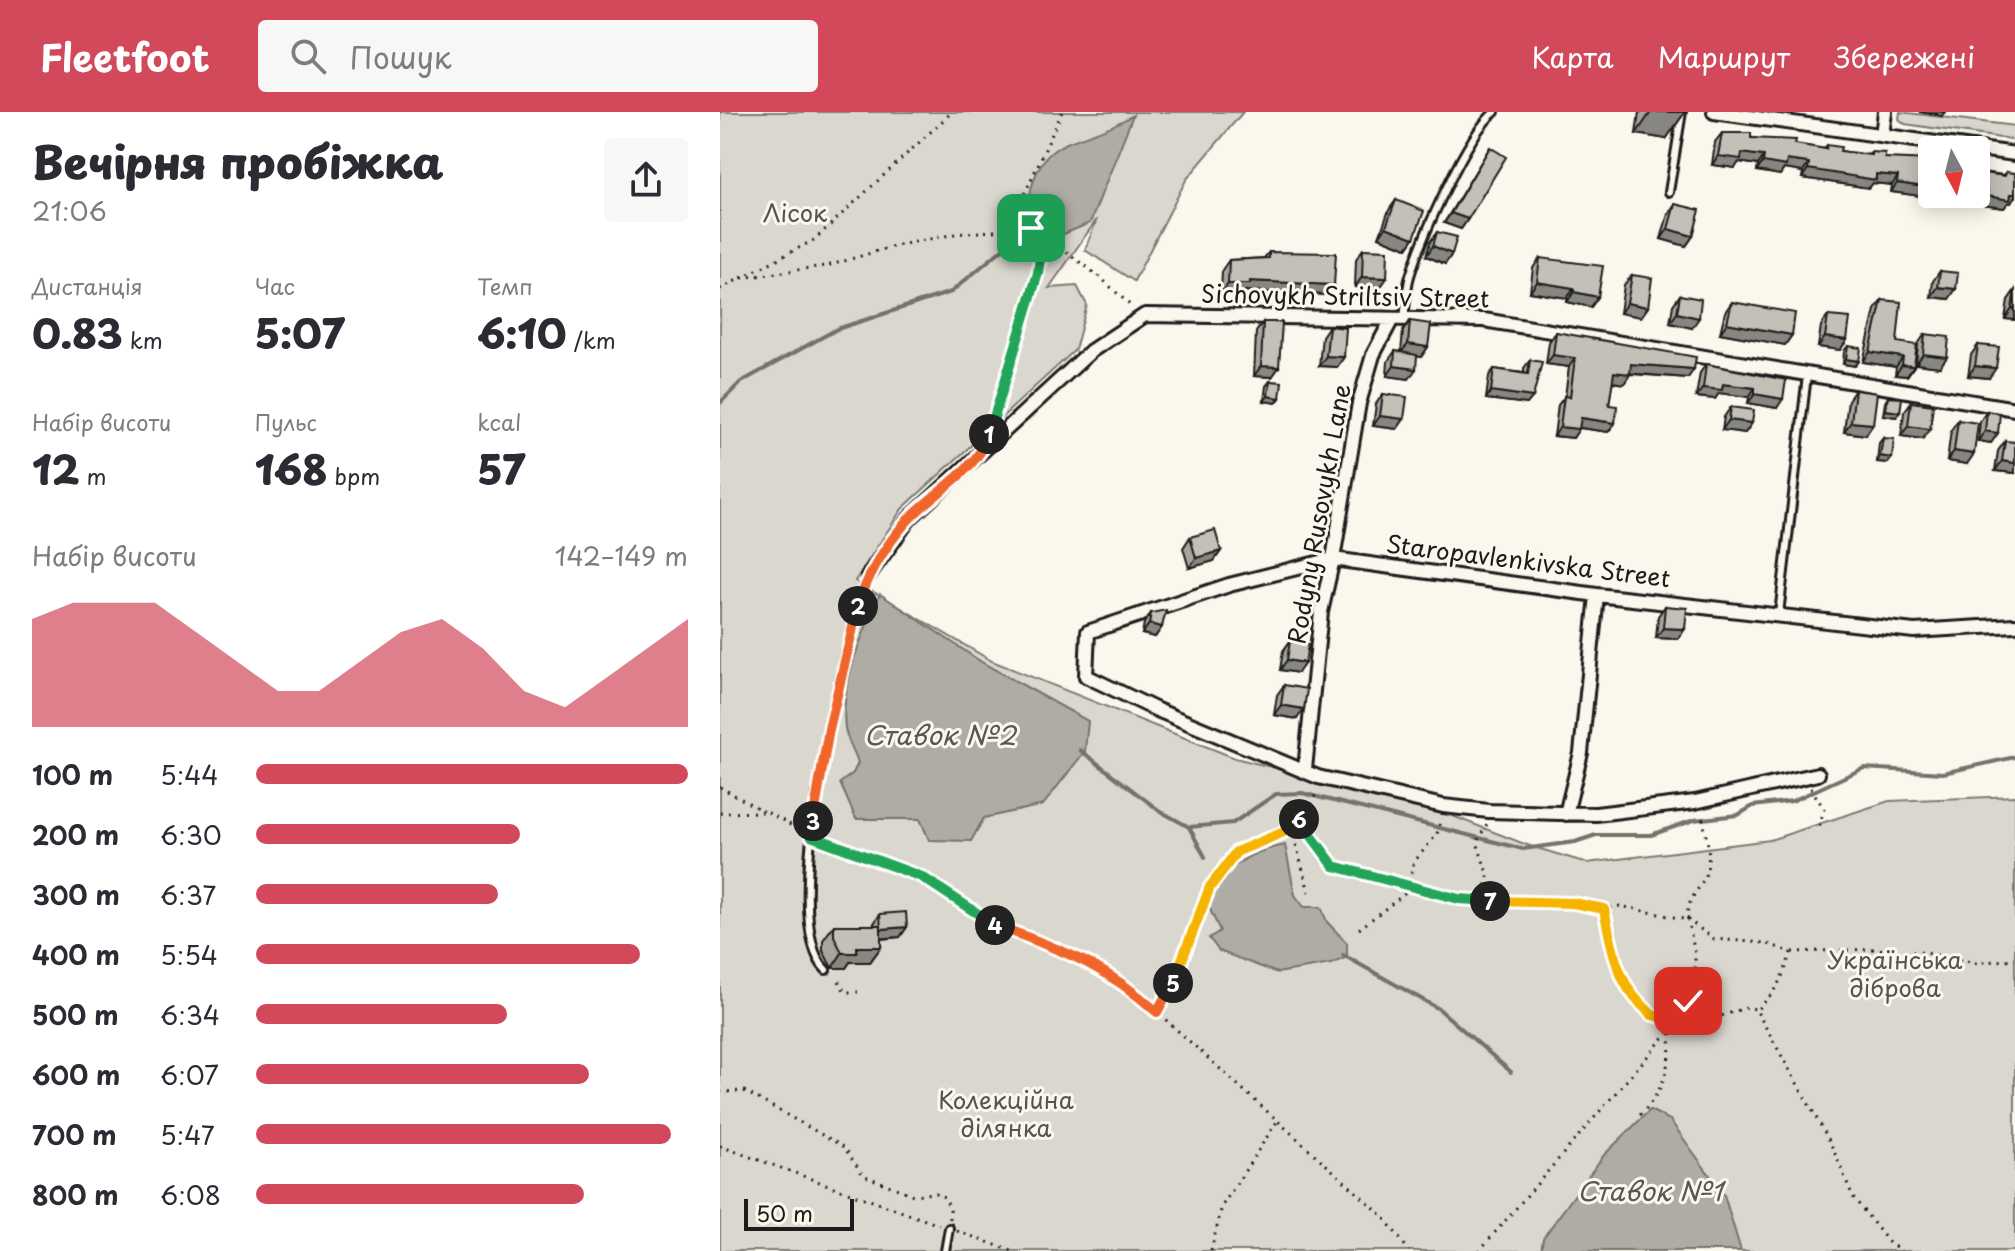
<!DOCTYPE html>
<html lang="uk">
<meta charset="utf-8">
<style>
:root{--surface:#fff;--page:#f7f7f7;--text:#2b2b33;--muted:#7c7c81;--accent:#d1495b}
body{margin:0;font-family:"Playpen Sans",sans-serif;background:var(--page);color:var(--text);height:100vh;display:flex;flex-direction:column;font-size:30px;white-space:nowrap}
*{box-sizing:border-box;margin:0}
p{font-size:26px;color:var(--muted)}
.icon{flex:none;width:44px;height:44px;fill:none;stroke:currentColor;stroke-width:2;stroke-linecap:round;stroke-linejoin:round}
.map{position:relative;flex:1;overflow:hidden}
.side{display:flex;flex-direction:column;background:var(--surface);width:720px}
.side>*{flex:none}
.needle{width:52px;rotate:173deg}
.tools{position:absolute;left:1198px;top:24px;display:grid;gap:16px}
.tools a{display:grid;place-items:center;width:72px;height:72px;border-radius:8px;background:var(--surface);box-shadow:0 4px 20px #0003;font-size:40px}
.scale{position:absolute;left:24px;bottom:20px;width:110px;box-sizing:border-box;padding-left:8px;border:4px solid #1c1c1c;border-top:0;font-size:22px;line-height:28px;white-space:nowrap;color:#1c1c1c;-webkit-text-stroke:6px #fbf7ec;paint-order:stroke}
.pin{position:absolute;display:grid;place-items:center;width:68px;height:68px;color:#fff;margin:-34px;border-radius:16px;box-shadow:0 4px 12px #0006}
.km{position:absolute;width:40px;height:40px;margin:-20px;border-radius:50%;background:#222;color:#fff;font-size:22px;line-height:40px;text-align:center}
.round{display:grid;place-items:center;flex:none;width:84px;height:84px;border-radius:8px;background:var(--page)}
.overview{display:flex;align-items:center;justify-content:space-between;height:136px;padding:0 32px}
h1{font-size:44px;font-weight:800;line-height:60px}
.metrics{display:grid;grid-template-columns:repeat(3,1fr);gap:12px;height:136px;padding:8px 32px}
.metrics div{display:grid;align-content:center}
.metrics b{font-size:40px;font-weight:800}
.metrics small{font-size:22px;font-weight:400}
.metrics p{font-size:22px}
.chart{height:224px;padding:16px 32px}
.chart p{display:flex;justify-content:space-between}
.chart svg{width:100%;height:144px;margin-top:8px;fill:var(--accent);opacity:.7}
ul{padding:0 32px;list-style:none;font-size:26px}
li{display:grid;grid-template-columns:128px 96px 1fr;align-items:center;height:60px}
li i{height:20px;border-radius:10px;background:var(--accent)}
header{display:flex;align-items:center;gap:48px;box-sizing:border-box;height:112px;padding:0 40px;background:var(--accent);color:#fff}
header strong{font-size:38px}
nav{display:flex;gap:44px;margin-inline-start:auto;font-size:28px}
.search{width:560px;height:72px;background:var(--page);display:flex;align-items:center;gap:20px;box-sizing:border-box;padding:0 28px;border-radius:8px;color:var(--muted);font-size:30px}
main{display:flex;flex:1;min-height:0}
.map>svg:first-child{display:block}
.green{fill:#dad7ce;stroke:#7b7a75;stroke-width:2}
.water{fill:#afaca5;stroke:#74726e;stroke-width:2}
.lines{fill:none;stroke-linecap:round;stroke-linejoin:round}
.stream{stroke:#74726e;stroke-width:4}
.lane-casing{stroke:#1c1c1c;stroke-width:12}
.street-casing{stroke:#1c1c1c;stroke-width:18}
.path{stroke:#1c1c1c;stroke-width:3;stroke-dasharray:2 6;stroke-linecap:butt}
.lane{stroke:#fbf7ec;stroke-width:6}
.street{stroke:#fbf7ec;stroke-width:12}
.wall{fill:#a8a59e;stroke:#1c1c1c;stroke-width:2}
.shaded-wall{fill:#888681;stroke:#1c1c1c;stroke-width:2}
.building{fill:#c3c0b8;stroke:#1c1c1c;stroke-width:2}
.split-1-casing{stroke:#fff;stroke-width:16}
.split-2-casing{stroke:#fff;stroke-width:16}
.split-3-casing{stroke:#fff;stroke-width:16}
.split-4-casing{stroke:#fff;stroke-width:16}
.split-5-casing{stroke:#fff;stroke-width:16}
.split-6-casing{stroke:#fff;stroke-width:16}
.split-7-casing{stroke:#fff;stroke-width:16}
.split-8-casing{stroke:#fff;stroke-width:16}
.split-9-casing{stroke:#fff;stroke-width:16}
.split-1{stroke:#22a559;stroke-width:10}
.split-2{stroke:#f0652b;stroke-width:10}
.split-3{stroke:#f0652b;stroke-width:10}
.split-4{stroke:#22a559;stroke-width:10}
.split-5{stroke:#f0652b;stroke-width:10}
.split-6{stroke:#f5b400;stroke-width:10}
.split-7{stroke:#22a559;stroke-width:10}
.split-8{stroke:#f5b400;stroke-width:10}
.split-9{stroke:#f5b400;stroke-width:10}
.labels{text-anchor:middle;stroke-width:6;stroke-linejoin:round;paint-order:stroke}
.park-label{font-size:24px;fill:#555451;stroke:#fbf7ec}
.street-label{font-size:24px;fill:#1c1c1c;stroke:#fbf7ec}
.water-label{font-size:26px;font-style:italic;fill:#575653;stroke:#fbf7ec}
</style>
<header>
<strong>Fleetfoot</strong>
<div class="search"><svg class="icon" aria-label="search" viewBox="0 0 24 24"><circle cx="10" cy="10" r="6"/><path d="M15 15l6 6"/></svg>Пошук</div>
<nav><a>Карта</a><a>Маршрут</a><a>Збережені</a></nav>
</header>
<main>
<section class="side">
<div class="overview"><div><h1>Вечірня пробіжка</h1><p>21:06</p></div><a class="round"><svg class="icon" aria-label="share" viewBox="0 0 24 24"><path d="M12 15V3M7 8l5-5 5 5M5 13v7h14v-7"/></svg></a></div>
<div class="metrics">
<div><p>Дистанція</p><b>0.83<small> km</small></b></div>
<div><p>Час</p><b>5:07</b></div>
<div><p>Темп</p><b>6:10<small> /km</small></b></div>
</div>
<div class="metrics">
<div><p>Набір висоти</p><b>12<small> m</small></b></div>
<div><p>Пульс</p><b>168<small> bpm</small></b></div>
<div><p>kcal</p><b>57</b></div>
</div>
<div class="chart"><p><span>Набір висоти</span>142–149 m</p>
<svg viewBox="0 0 160 44" preserveAspectRatio="none"><path d="M0 44V11L10 6L20 6L30 6L40 15L50 24L60 33L70 33L80 24L90 15L100 11L110 20L120 33L130 38L140 29L150 20L160 11V44z"/></svg>
</div>
<ul>
<li><b>100 m</b>5:44<i style="width:100%"></i></li>
<li><b>200 m</b>6:30<i style="width:61%"></i></li>
<li><b>300 m</b>6:37<i style="width:56%"></i></li>
<li><b>400 m</b>5:54<i style="width:89%"></i></li>
<li><b>500 m</b>6:34<i style="width:58%"></i></li>
<li><b>600 m</b>6:07<i style="width:77%"></i></li>
<li><b>700 m</b>5:47<i style="width:96%"></i></li>
<li><b>800 m</b>6:08<i style="width:76%"></i></li>
</ul>
</section>
<div class="map">
<svg width="1295" height="1139" viewBox="0 0 1295 1139">
<rect width="100%" height="100%" fill="#fbf7ec"/>
<filter id="ink" filterUnits="userSpaceOnUse"><feTurbulence type="fractalNoise" baseFrequency=".0125" numOctaves="2"/><feDisplacementMap in="SourceGraphic" scale="16" xChannelSelector="R" yChannelSelector="G"/><feConvolveMatrix kernelMatrix="1 2 1 2 8 2 1 2 1" color-interpolation-filters="sRGB"/></filter>
<g filter="url(#ink)">
<path class="green" d="M0,0h523l-57,68 -52,101 -49,-31 12,-31 -48,69 28,-2 10,19 -12,45 -173,159 -47,72 137,80 243,97 192,48 100,39 60,18 183,-23 119,-39 126,-5v455h-1295z
M1180,0l115,14v14l-110,-16 -6,-5z"/>
<path class="water" d="M413,3l-43,108 -26,11 -20,-2 -17,-17c8,-87 49,-65 106,-100z
M160,482l103,69 105,58 -3,30 -42,54 -59,13 -13,23 -42,-1 -9,-21h-64l-16,-36 13,-10 5,-10c-3,-12 -12,-24 -13,-35 -5,-46 17,-93 35,-134z
M565,733l10,50 9,12h17l6,15 20,21v14l-16,7 -54,9 -58,-22 -10,-13 11,-7 -13,-28c15,-36 42,-51 78,-58z
M930,998l20,10 54,75 17,56h-200l2,-13 61,-83z"/>
<g class="lines">
<path class="stream" d="M0,291l21,-21 96,-53 114,-37 72,-60
M360,638l80,61 29,16 44,-4 43,-29 26,-1 221,56 52,-7 21,-7h55l43,-15 44,-5 15,-9 39,-5 72,-33 79,5 72,-16
M469,715l16,30
M623,843l96,54 72,63"/>
<defs>
<path id="lane" d="M949,80l13,-80
M684,207c2,-14 2,-30 6,-43 11,-36 57,-143 85,-164
M1059,502l28,-239
M106,858c-51,-48 19,-329 42,-394
M225,1139l4,-23"/>
<path id="street" d="M994,0l301,42
M1162,23l3,-23
M148,464l41,-57 182,-168 54,-36 339,5 531,89
M585,657l16,-157 12,-53 26,-156 14,-48 19,-36
M1098,662l-123,28 -99,12 -107,-3 -46,-5 -125,-29 -161,-67 -71,-34 2,-44 141,-47 104,-26 264,36 317,36 101,-6
M846,702l15,-61 16,-158"/>
</defs>
<use href="#lane" class="lane-casing"/>
<use href="#street" class="street-casing"/>
<path class="path" d="M342,0l-37,81 -2,15 4,14 74,56 32,30
M22,166l89,-13 63,-19 61,-12 50,-4 22,-8
M0,177l94,-49 138,-128
M271,313l47,-152 5,-36
M0,675l43,24
M1091,676l13,21 -6,22
M0,701l47,-1 36,20
M577,705l37,49 31,11 29,2 15,9 50,11 114,4 31,6 16,-3 68,14c-4,-19 13,-30 18,-47 6,-20 0,-40 -5,-59
M576,709l-2,16 15,55
M102,727l100,38 73,48 87,32 44,27 257,232 26,35
M761,789l7,-25 -11,-34 11,-20
M884,797c7,34 14,87 48,106 7,3 17,4 24,6
M639,817l48,-37 7,-30 23,-28 4,-16
M1072,840l83,-3 46,3 55,11 39,-4
M119,869l6,11h13
M437,900l27,-51 26,-74 16,-21 10,-14 48,-20 13,-15 12,-5 8,-22
M962,905h36l30,-10 7,2
M0,980l24,-1 100,56 19,28 50,20 22,-2 9,4 6,10v14
M920,1003c25,-24 30,-52 31,-85
M0,1034l219,79
M237,1119l55,20
M491,1139l11,-45 56,-86
M759,1139l199,-230 17,-43v-24l-7,-34 26,19 51,4 26,9c-7,24 -16,42 -35,58l74,132 23,55 36,46 12,8"/>
<use href="#lane" class="lane"/>
<use href="#street" class="street"/>
</g>
<path class="wall" d="M919,0h46l-19,27 -30,-5z
M1002,21l102,16 3,-4 13,6 29,4 2,-3 14,6 118,17 3,-3 5,31h-3l-4,5 -23,-3 1,-7 -21,-2 -4,5 -66,-9 1,-7 -19,-2 -4,5 -67,-10 1,-6 -19,-3 -4,6 -23,-4 1,-6 -19,-3 -4,6 -23,-3 3,-23z
M770,35l-22,72 -7,10 -17,-6z
M676,88l18,38 -7,10 -28,-11 10,-27z
M955,92l18,32 -7,10 -25,-7 7,-25z
M717,120l15,22 -7,10 -19,-8 4,-14z
M643,137l17,39 -25,-1 1,-28z
M549,140l65,33 -7,10 -82,-4 -2,3h-22l1,-24 7,-10 35,-2z
M820,146l58,39 -7,10 -24,-5v-4l-37,-6 3,-24z
M1220,159l9,28 -18,-2 2,-16z
M912,163l16,32 -7,10 -21,-4 4,-28z
M1295,178v30l-10,-1 3,-19z
M960,183l12,33 -22,-5 3,-18z
M1162,188l15,42 17,24 -7,10 -12,-1 1,-8 -33,-5 12,-52z
M1012,190l60,33 -7,10 -65,-12 5,-21z
M1108,204l19,24 -7,10 -22,-3 3,-21z
M690,209l18,26 -7,10 -4,-1 -8,23 -22,-3 1,-15 7,-10 6,1 2,-21z
M543,210l16,45 -7,10 -18,-1 2,-44z
M609,214l15,31 -7,10 -18,-1 3,-30z
M836,220l132,46 -58,-4 -6,10 -12,-2 -3,23 6,18 -7,9 -29,-4 -6,10 -19,-2 4,-31 7,-9 4,-29 -23,-3 3,-22z
M1205,222l15,33 -24,-3 2,-20z
M1258,233l11,33 -21,-2 3,-21z
M1128,234l11,15 -4,5 -12,-2 1,-13z
M810,248l-3,44 -41,-5 3,-23 5,-7 30,4v-5z
M986,252l80,16 -9,28 -29,-5 1,-6 -30,-4 -4,6 -19,-2 4,-24z
M550,269l10,17 -4,5 -12,-2 2,-15z
M1135,278l11,45 -22,-3 4,-32z
M663,282l21,25 -7,10 -24,-3 3,-22z
M1168,285l8,20 -13,-2 2,-13z
M1191,290l12,37 -22,-3 3,-24z
M1011,295l21,16 -7,10 -23,-3 2,-13z
M1267,299l11,22 -7,10 -13,-2 2,-20z
M1238,308l9,44 -20,-3 4,-31z
M1163,326l5,25 -11,-1 2,-19z
M1285,329l10,32 -20,-2 3,-20z
M470,425l31,14 -7,10 -25,7 -6,-20z
M945,494l13,33 -22,-1 2,-22z
M431,501l11,14 -7,10 -13,-3 2,-11z
M570,529l8,32 -18,-3 3,-19z
M564,573l13,34 -23,-4 3,-20z
M160,802l27,13 -7,10 -19,2v8l-11,15h-20l-4,6h-14l-9,-17v-11l11,-15h39z"/>
<path class="shaded-wall" d="M931,0h34l-19,27 -30,-5z
M1199,0h26l-3,4z
M1022,41l22,3 -6,9 -19,-3 -4,6 -23,-3 6,-9z
M1067,48l22,3 -6,9 -19,-3 -4,6 -23,-4 6,-9z
M1088,57l68,5 22,2 -6,9 -19,-2 -4,5 -67,-10z
M1177,71l35,5v6h44v-6l12,2 -6,8 -21,-2 -4,5 -66,-9z
M1291,82h4v3l-4,6h-3l-4,5 -23,-3 6,-9z
M731,101l17,6 -7,10 -17,-6z
M666,115l28,11 -7,10 -28,-11z
M948,117l25,7 -7,10 -25,-7z
M713,134l19,8 -7,10 -19,-8z
M642,165l25,1 -7,10 -25,-1z
M530,169l84,4 -7,10 -82,-4 -2,3h-22l7,-10z
M817,170l37,6 -7,10 -37,-6z
M1218,175l18,2 -7,10 -18,-2z
M854,180l24,5 -7,10 -24,-5z
M907,191l21,4 -7,10 -21,-4z
M1292,197h3v11l-10,-1z
M957,201l22,5 -7,10 -22,-5z
M1007,211l65,12 -7,10 -65,-12z
M1105,225l22,3 -7,10 -22,-3z
M688,232l20,3 -7,10 -21,-3z
M1150,240l33,5 -7,10 -33,-5z
M1203,242l24,3 -7,10 -24,-3z
M833,243l22,3 -6,9 -23,-3z
M606,244l18,1 -7,10 -18,-1z
M1126,247l13,2 -4,5 -12,-2z
M911,252l63,5 -6,9 -63,-5z
M1182,253l12,1 -7,10 -12,-1z
M541,254l18,1 -7,10 -18,-1z
M674,254l22,3 -7,10 -22,-3z
M1255,254l21,2 -7,10 -21,-2z
M894,260l16,2 -6,10 -17,-3z
M1003,272l32,4 -6,9 -30,-4 -4,6 -19,-2 7,-9z
M771,279l42,6 -6,7 -41,-5z
M1035,282l28,5 -6,9 -29,-5z
M548,284l12,2 -4,5 -12,-2z
M1166,298l14,2 -4,5 -13,-2z
M660,304l24,3 -7,10 -24,-3z
M861,306l34,5 -7,9 -34,-5z
M1009,308l23,3 -7,10 -23,-3z
M1131,310l22,2 -7,11 -22,-3z
M1188,314l22,3 -7,10 -22,-3z
M840,315l19,2 -6,9 -19,-2z
M1265,319l13,2 -7,10 -13,-2z
M1234,339l20,3 -7,10 -20,-3z
M1160,344l12,2 -4,5 -11,-1z
M1282,349l13,2v10l-20,-2z
M501,439l-7,10 -25,7 7,-10z
M429,512l13,3 -7,10 -13,-3z
M943,516l22,1 -7,10 -22,-1z
M567,548l18,3 -7,10 -18,-3z
M561,593l23,4 -7,10 -23,-4z
M187,815l-7,10 -26,2 7,-10z
M137,835h24l-11,15h-20l-4,6h-14l10,-15z"/>
<path class="building" d="M1002,21h29v5l45,2 -1,4 31,5 1,-4 14,2 -1,4 31,4v-3l14,1v5l45,2v4l2,1v23l-35,-5 1,-7 -22,-2v6l-68,-11 1,-6 -22,-3 -1,6 -23,-4 1,-6 -22,-3 -1,6 -23,-3z
M770,35l16,10 -38,62 -17,-6z
M1256,60l29,4 1,-4 9,1v21h-4l-1,6 -23,-4 1,-6 -12,-2z
M676,88l28,11 -10,27 -28,-11z
M955,92l25,6 -7,26 -25,-7z
M717,120l20,5 -5,17 -19,-8z
M643,137l25,1 -1,28 -25,-1z
M549,140l67,1 -2,32 -84,-4v3h-22l1,-24 40,-2z
M820,146l63,8 -5,31 -24,-5v-4l-37,-6z
M1220,159l18,2 -2,16 -18,-2z
M912,163l20,3 -4,29 -21,-4z
M1295,178v19h-3z
M960,183l21,4 -2,19 -22,-5z
M1162,188l19,2 -4,40 20,3 -3,21 -12,-1 1,-8 -33,-5z
M1012,190l63,11 -3,22 -65,-12z
M1108,204l22,2 -3,22 -22,-3z
M690,209l21,3 -3,23 -20,-3z
M543,210h19l-3,45 -18,-1z
M609,214l17,2 -2,29 -18,-1z
M836,220l140,25 -2,12 -63,-5 -1,10 -16,-2 -5,33 8,1 -2,17 -34,-5 -2,11 -19,-2 4,-31 6,1 5,-39 -22,-3z
M1205,222l24,3 -2,20 -24,-3z
M1258,233l21,2 -3,21 -21,-2z
M1128,234l13,2 -2,13 -13,-2z
M675,239l22,4 -1,14 -22,-3z
M810,248l12,2 -9,35 -42,-6 3,-22 34,5z
M986,252l80,16 -3,19 -28,-5v-6l-32,-4 -1,6 -19,-2z
M550,269l12,1 -2,16 -12,-2z
M1135,278l22,3 -4,31 -22,-2z
M663,282l24,3 -3,22 -24,-3z
M1168,285l14,1 -2,14 -14,-2z
M1191,290l22,3 -3,24 -22,-3z
M1011,295l23,3 -2,13 -23,-3z
M1267,299l13,2 -2,20 -13,-2z
M1238,308l20,3 -4,31 -20,-3z
M1163,326l11,1 -2,19 -12,-2z
M1285,329l10,1v21l-13,-2z
M495,418l6,21 -25,7 -6,-21z
M945,494l22,2 -2,21 -22,-1z
M446,498l-4,17 -13,-3 2,-11z
M570,529l18,4 -3,18 -18,-3z
M564,573l23,4 -3,20 -23,-4z
M186,800l1,15 -26,2 -1,-15z
M114,813h47v22h-24v6h-15l-8,-17z"/>
</g>
<g class="lines" filter="url(#ink)">
<defs>
<path id="split-1" d="M269,322l49,-161 5,-36 -12,-9"/>
<path id="split-2" d="M138,494c10,-33 27,-60 50,-86 26,-28 69,-49 81,-86"/>
<path id="split-3" d="M93,709l16,-92 29,-123"/>
<path id="split-4" d="M93,709l-2,15 111,41 73,48"/>
<path id="split-5" d="M275,813c68,26 106,37 162,87l16,-29"/>
<path id="split-6" d="M453,871l37,-96 16,-21 10,-14 48,-20 15,-13"/>
<path id="split-7" d="M579,707l35,47 125,33 31,2"/>
<path id="split-8" d="M770,789l83,2 31,6c7,33 12,73 38,96"/>
<path id="split-9" d="M922,893l10,10 26,6 10,-20"/>
</defs>
<use href="#split-1" class="split-1-casing"/>
<use href="#split-2" class="split-2-casing"/>
<use href="#split-3" class="split-3-casing"/>
<use href="#split-4" class="split-4-casing"/>
<use href="#split-5" class="split-5-casing"/>
<use href="#split-6" class="split-6-casing"/>
<use href="#split-7" class="split-7-casing"/>
<use href="#split-8" class="split-8-casing"/>
<use href="#split-9" class="split-9-casing"/>
<use href="#split-1" class="split-1"/>
<use href="#split-2" class="split-2"/>
<use href="#split-3" class="split-3"/>
<use href="#split-4" class="split-4"/>
<use href="#split-5" class="split-5"/>
<use href="#split-6" class="split-6"/>
<use href="#split-7" class="split-7"/>
<use href="#split-8" class="split-8"/>
<use href="#split-9" class="split-9"/>
</g>
<g class="labels">
<g class="park-label">
<text x="75" y="110">Лісок</text>
<text x="1175" y="857">Українська<tspan x="1175" dy="28">діброва</tspan></text>
<text x="286" y="997">Колекційна<tspan x="286" dy="28">ділянка</tspan></text>
</g>
<g class="street-label">
<text transform="translate(625 185) rotate(1)" y="8">Sichovykh Striltsiv Street</text>
<text transform="translate(600 402) rotate(-80)" y="8">Rodyny Rusovykh Lane</text>
<text transform="translate(808 450) rotate(7)" y="8">Staropavlenkivska Street</text>
</g>
<g class="water-label">
<text x="220" y="633">Ставок №2</text>
<text x="930" y="1089">Ставок №1</text>
</g>
</g>
</svg>
<div class="tools">
<a><svg class="needle" viewBox="-14 -14 28 28"><path d="M0-13l5 13h-10z" fill="#e53935"/><path d="M0 13l5-13h-10z" fill="#7c7c81"/></svg></a>
</div>
<div class="scale">50 m</div>
<div class="pin" style="left:311px;top:116px;background:#1e9e55"><svg class="icon" aria-label="arrive" viewBox="0 0 24 24"><path d="M6 21V4h12l-3 4 3 4H6"/></svg></div>
<div class="pin" style="left:968px;top:889px;background:#d93025"><svg class="icon" aria-label="check" viewBox="0 0 24 24"><path d="M5 12l5 5 9-10"/></svg></div>
<b class="km" style="left:269px;top:322px">1</b>
<b class="km" style="left:138px;top:494px">2</b>
<b class="km" style="left:93px;top:709px">3</b>
<b class="km" style="left:275px;top:813px">4</b>
<b class="km" style="left:453px;top:871px">5</b>
<b class="km" style="left:579px;top:707px">6</b>
<b class="km" style="left:770px;top:789px">7</b>
</div>
</main>
